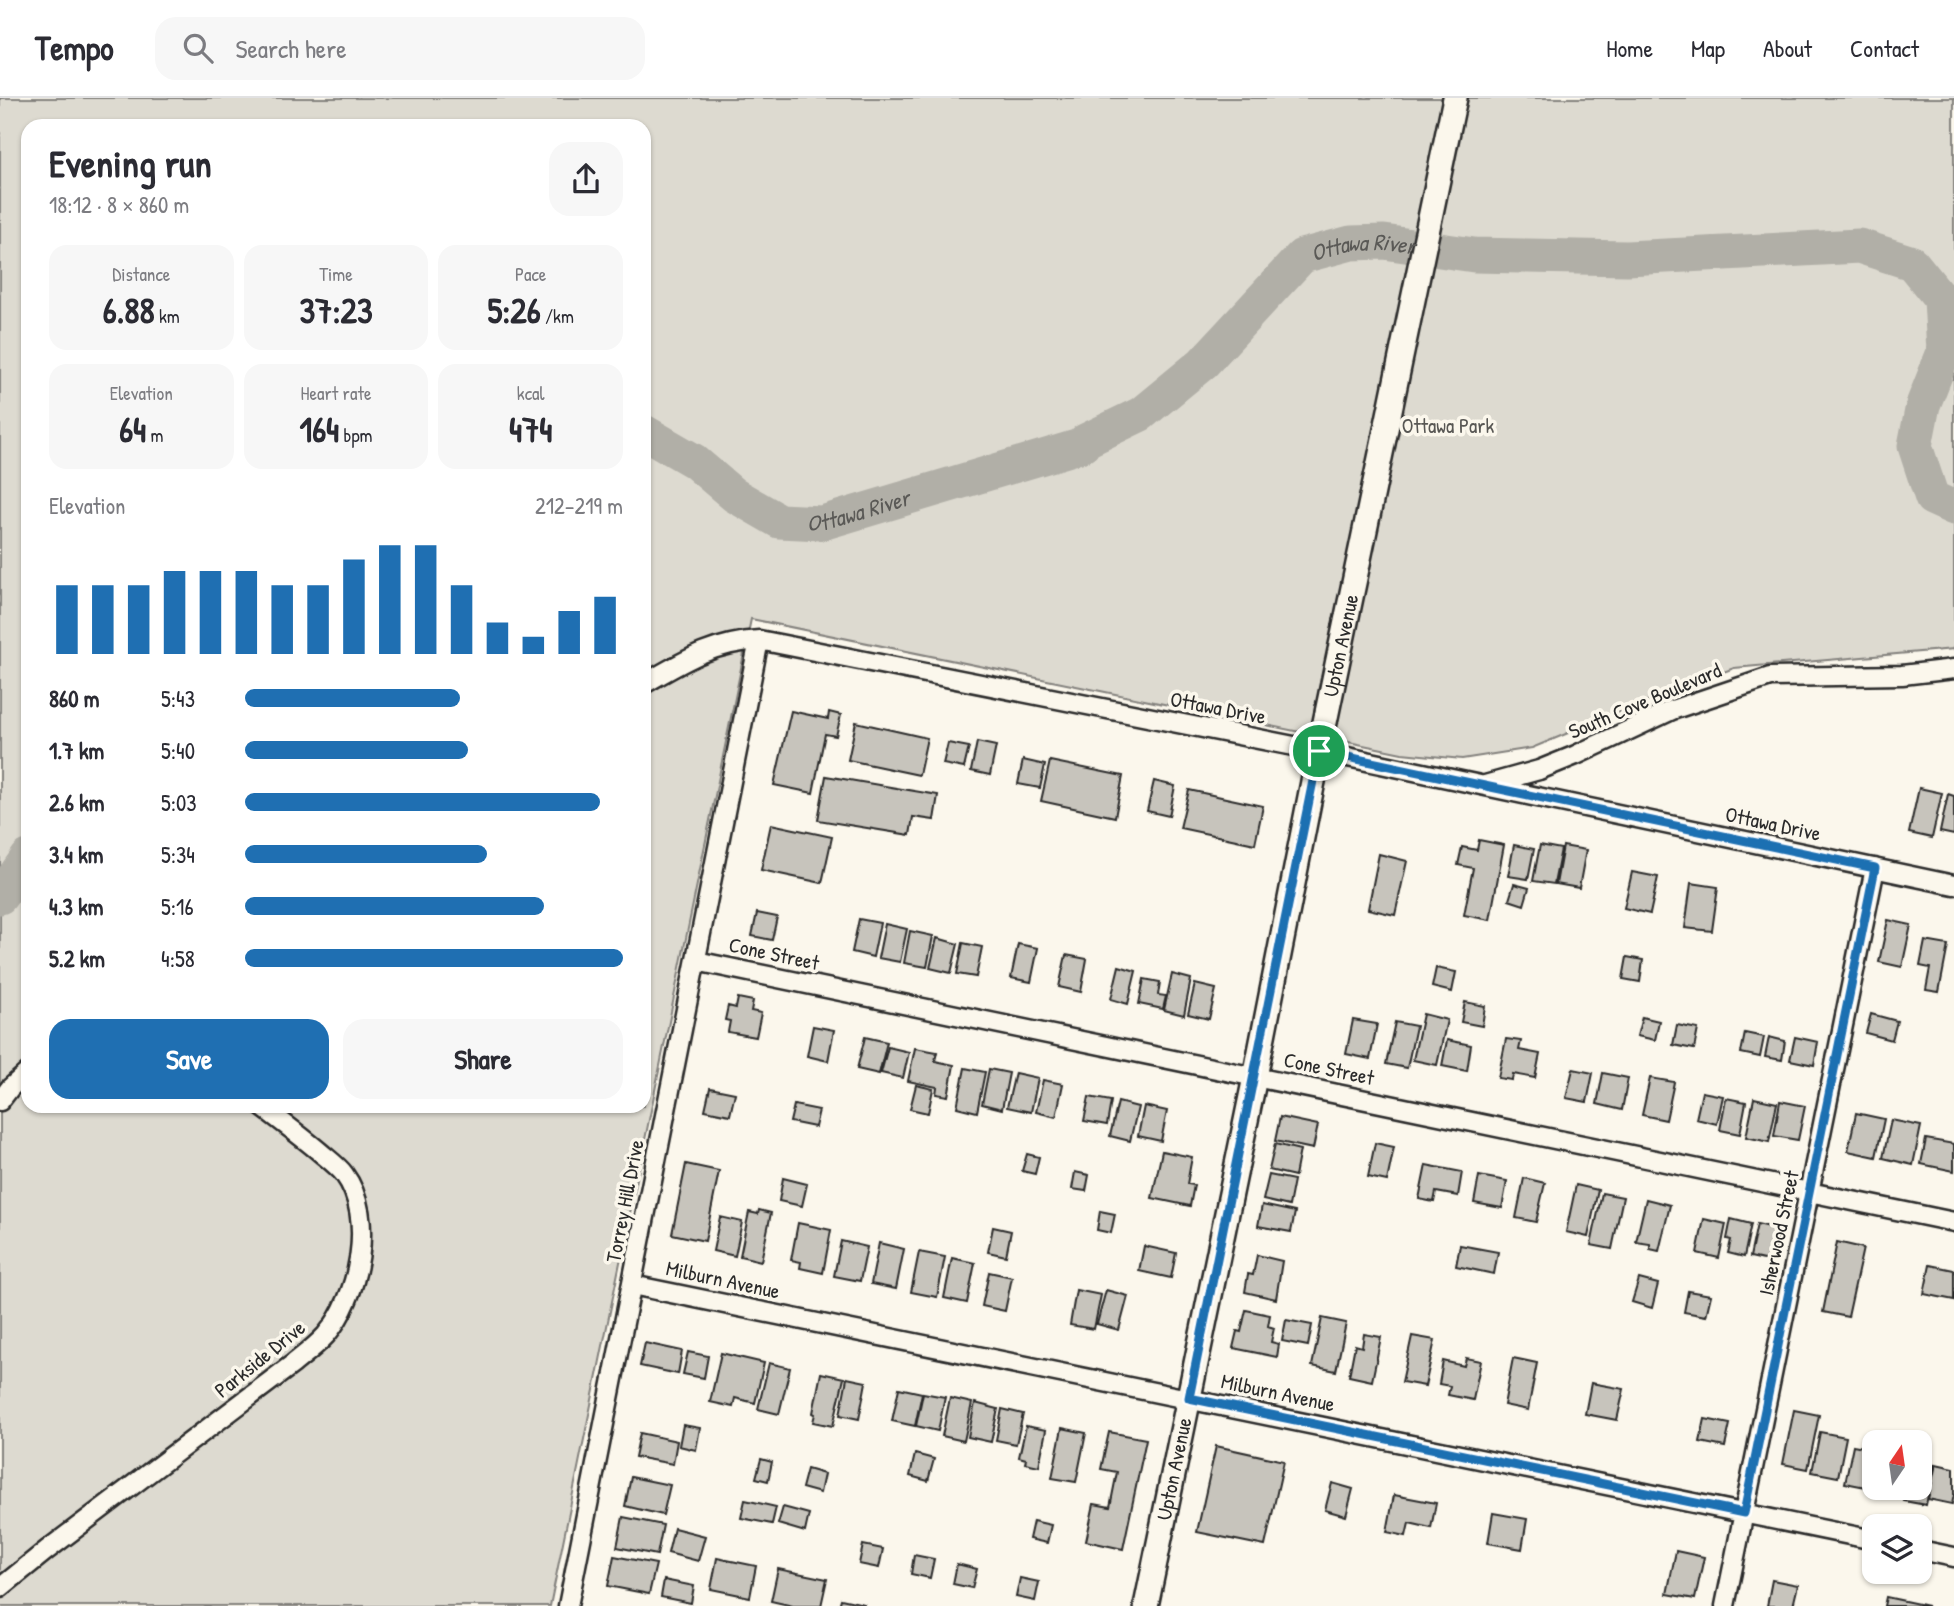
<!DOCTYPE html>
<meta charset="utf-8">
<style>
:root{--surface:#fff;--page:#f7f7f7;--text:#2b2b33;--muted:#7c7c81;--line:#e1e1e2;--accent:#1f6fb2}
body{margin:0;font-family:"Patrick Hand",sans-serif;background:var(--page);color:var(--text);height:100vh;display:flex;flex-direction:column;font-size:26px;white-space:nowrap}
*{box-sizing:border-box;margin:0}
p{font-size:23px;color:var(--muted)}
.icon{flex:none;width:38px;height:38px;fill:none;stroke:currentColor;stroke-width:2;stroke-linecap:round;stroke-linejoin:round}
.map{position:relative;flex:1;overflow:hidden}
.side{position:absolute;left:21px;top:21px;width:630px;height:994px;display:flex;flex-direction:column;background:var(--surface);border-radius:21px;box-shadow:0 2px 5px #0004}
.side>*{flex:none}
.needle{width:46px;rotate:13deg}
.fabs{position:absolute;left:1862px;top:1332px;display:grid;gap:14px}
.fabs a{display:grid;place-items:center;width:70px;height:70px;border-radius:14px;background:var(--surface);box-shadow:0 2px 5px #0004;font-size:35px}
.pin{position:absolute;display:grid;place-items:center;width:60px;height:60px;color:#fff;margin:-30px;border:4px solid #fff;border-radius:50%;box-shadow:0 2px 7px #0007}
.round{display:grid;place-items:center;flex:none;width:74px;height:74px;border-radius:21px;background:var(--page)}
.headline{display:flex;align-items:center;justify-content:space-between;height:119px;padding:0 28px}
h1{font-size:38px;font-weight:800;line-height:52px}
.stats{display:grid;grid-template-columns:repeat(3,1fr);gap:10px;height:119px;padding:7px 28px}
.stats div{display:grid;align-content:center;border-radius:18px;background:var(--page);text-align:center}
.stats b{font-size:35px;font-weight:800}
.stats small{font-size:19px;font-weight:400}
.stats p{font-size:19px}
.chart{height:196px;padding:14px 28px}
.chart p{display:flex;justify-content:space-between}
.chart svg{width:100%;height:126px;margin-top:7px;stroke:var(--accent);stroke-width:6}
.cta{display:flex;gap:14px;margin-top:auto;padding:14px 28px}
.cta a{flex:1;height:80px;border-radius:21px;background:var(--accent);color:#fff;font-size:28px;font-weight:800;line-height:80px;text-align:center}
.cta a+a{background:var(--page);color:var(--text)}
ul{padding:0 28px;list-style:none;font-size:23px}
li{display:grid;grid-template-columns:112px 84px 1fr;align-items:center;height:52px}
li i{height:18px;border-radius:9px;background:var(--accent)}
header{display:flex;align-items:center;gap:42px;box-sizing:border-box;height:98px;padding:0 35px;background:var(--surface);border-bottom:2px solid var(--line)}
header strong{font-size:33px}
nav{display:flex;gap:38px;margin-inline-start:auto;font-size:24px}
.search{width:490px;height:63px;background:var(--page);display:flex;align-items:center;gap:18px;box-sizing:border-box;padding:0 24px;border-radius:21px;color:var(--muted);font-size:26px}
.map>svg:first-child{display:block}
.green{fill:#dddad0;stroke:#84827e;stroke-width:2;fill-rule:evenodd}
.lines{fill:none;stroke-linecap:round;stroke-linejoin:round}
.river{stroke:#b1afa7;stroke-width:35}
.building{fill:#c7c4bc;stroke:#2b2b2b;stroke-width:2}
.minor-casing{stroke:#2b2b2b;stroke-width:23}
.tertiary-casing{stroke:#2b2b2b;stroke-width:28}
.minor{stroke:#fbf7ec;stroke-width:18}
.tertiary{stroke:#fbf7ec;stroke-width:23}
.route-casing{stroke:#fff;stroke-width:14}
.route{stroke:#1f6fb2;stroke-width:9}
.labels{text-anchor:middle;stroke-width:7;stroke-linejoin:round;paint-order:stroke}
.park-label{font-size:21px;fill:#585754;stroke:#fbf7ec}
.street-label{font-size:21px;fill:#2b2b2b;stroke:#fbf7ec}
.water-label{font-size:23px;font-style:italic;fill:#5a5956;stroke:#fbf7ec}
</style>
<header>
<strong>Tempo</strong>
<div class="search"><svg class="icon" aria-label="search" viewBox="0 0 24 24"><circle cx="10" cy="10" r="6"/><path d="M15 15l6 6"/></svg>Search here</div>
<nav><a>Home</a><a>Map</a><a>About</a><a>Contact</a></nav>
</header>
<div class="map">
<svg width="1954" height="1508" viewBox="0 0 1954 1508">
<rect width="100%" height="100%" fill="#fbf7ec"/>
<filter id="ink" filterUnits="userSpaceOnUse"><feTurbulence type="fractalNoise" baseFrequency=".0143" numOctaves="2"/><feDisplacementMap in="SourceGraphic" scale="14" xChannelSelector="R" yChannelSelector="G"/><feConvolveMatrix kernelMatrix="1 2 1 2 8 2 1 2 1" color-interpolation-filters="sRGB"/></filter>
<g filter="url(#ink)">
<path class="green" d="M0,0h1954v551l-220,19 -103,39 -99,41 -70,11 -60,-6 -651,-134 -201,987h-550zM28,28h616v980h-616z"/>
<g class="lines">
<g class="river">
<path id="s1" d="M644,334l50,29 40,34 45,26 43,2 261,-78 2,-4 56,-27 62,-51 99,-107 49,-13 33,-1 90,13 153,3 232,-12 53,17 29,36 3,53 -21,53 -8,41 17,52 22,10"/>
<path d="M0,799l28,-40"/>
</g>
</g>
<path class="building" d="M791,613l37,8 1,-7 12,3 -5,21 -11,-2 -12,59 -39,-8z
M856,624l71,16 -8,37 -71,-15z
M977,644l19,4 -6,29 -19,-4z
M948,645l21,4 -5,21 -21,-4z
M1023,662l22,5 -5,23 -22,-4z
M1050,663l73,15 -8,41 -74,-16z
M826,678l112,19 -4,25 -21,-3 -3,18 -92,-15z
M1154,683l21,5 -6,30 -22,-5z
M1919,690l23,5 -10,45 -23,-5z
M1189,692l74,16 -8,38 -75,-16z
M1948,696l6,2v39l-14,-3z
M771,726l61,13 -10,46 -61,-13z
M1479,742l25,5 -14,75 -26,-5 9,-47 -15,-3 4,-18 15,3z
M1514,747l20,4 -6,30 -20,-3z
M1540,747l21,4 -7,35 -21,-3z
M1563,748l23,4 -7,38 -23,-4z
M1379,756l28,7 -12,54 -27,-6z
M1632,774l26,5 -8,37 -26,-6z
M1691,785l27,4 -6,44 -27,-3z
M1514,786l15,4 -5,17 -15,-5z
M757,815l20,4 -5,23 -20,-4z
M859,821l21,4 -7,34 -21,-5z
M1888,822l23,5 -9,42 -23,-5z
M885,826l22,5 -7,33 -22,-4z
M910,833l23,5 -6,31 -23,-4z
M937,840l21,6 -7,29 -21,-5z
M1925,843l23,4 -9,47 -13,-2 4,-22 -10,-2z
M963,845l19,4 -6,30 -19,-3z
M1018,846l20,4 -7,34 -20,-4z
M1066,857l21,4 -6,33 -22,-5z
M1627,859l16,3 -3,22 -17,-3z
M1119,868l17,5 -8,33 -17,-5z
M1436,870l20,4 -4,20 -20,-5z
M1172,876l19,5 -7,36 -20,-5z
M1144,881l16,3 -2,13 8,1 -3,13 -24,-5z
M1195,886l21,5 -7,30 -21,-5z
M738,900l15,3 -2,10 10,2 -5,24 -28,-5 2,-11 -5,-1 3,-14 8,2z
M1465,904l20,4 -3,20 -21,-4z
M1423,916l24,6 -10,45 -24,-5z
M1871,916l26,7 -5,19 -26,-7z
M1642,919l17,4 -4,19 -18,-4z
M1353,922l24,4 -7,35 -24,-5z
M1395,924l21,4 -9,42 -21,-4z
M1677,927l21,4 -4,20 -21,-4z
M813,928l21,4 -6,31 -21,-5z
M1745,935l19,4 -4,20 -19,-4z
M865,939l22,5 -8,32 -22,-5z
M1769,939l16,4 -3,19 -17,-3z
M1795,939l23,5 -4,23 -24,-5z
M1506,941l15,2 -2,9 21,4 -5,24 -22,-4 -1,6 -14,-2z
M1447,942l24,5 -4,26 -25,-5z
M888,949l21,5 -6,26 -22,-5z
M915,950l22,4 -2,9 19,4 -6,31 -12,-2 1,-7 -29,-6z
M965,970l20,4 -8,40 -20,-5z
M989,971l20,4 -7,36 -20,-5z
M1573,971l20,4 -6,29 -21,-4z
M1015,975l23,5 -7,34 -24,-5z
M1603,975l25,5 -6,32 -25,-6z
M1650,980l24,4 -8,38 -24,-5z
M1043,982l20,4 -7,33 -20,-5z
M916,987l17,4 -5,24 -18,-4z
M710,990l25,5 -5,22 -25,-5z
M1702,994l21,4 -6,28 -21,-5z
M1089,999l22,4 -4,24 -23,-4z
M1726,1000l20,4 -6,32 -20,-4z
M1754,1000l23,5 -8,39 -23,-5z
M1780,1003l25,5 -7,34 -24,-4z
M1118,1004l20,5 -8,34 -20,-5z
M794,1007l25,5 -4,17 -25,-5z
M1144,1008l23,5 -6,30 -23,-5z
M1856,1015l28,6 -8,38 -28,-6z
M1280,1019l38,8 -5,24 -38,-8z
M1891,1022l30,6 -8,39 -30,-7z
M1926,1041l28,5v27l-33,-7z
M1375,1045l19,4 -7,34 -19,-4z
M1275,1046l25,6 -5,26 -26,-6z
M1162,1053l30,6 -5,27 7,1 -4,21 -38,-8z
M1027,1056l12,3 -4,17 -13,-3z
M686,1066l33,7 -14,70 -33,-7z
M1426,1067l36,7 -4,24 -22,-4 -2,10 -15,-3z
M1075,1074l14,3 -3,16 -14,-2z
M1269,1077l25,5 -5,26 -26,-6z
M1479,1078l28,5 -5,27 -28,-5z
M783,1080l24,6 -5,22 -23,-5z
M1524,1080l21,5 -9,39 -20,-4z
M1576,1087l22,5 -10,47 -22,-5z
M1602,1095l21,4 -11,52 -21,-4z
M1646,1101l24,6 -11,46 -9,-2v-5l-14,-2z
M1262,1107l33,7 -4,20 -33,-6z
M759,1112l12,3 -10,48 -21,-5 9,-44 9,2z
M1100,1113l15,3 -4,19 -14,-3z
M720,1119l22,5 -7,34 -22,-5z
M1704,1121l22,5 -7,34 -22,-5z
M1731,1121l20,5 -7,33 -16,-4 3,-13 -4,-1z
M798,1125l33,7 -8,43 -23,-5 1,-6 -10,-2z
M1757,1126l22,5 -6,33 -23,-5z
M993,1129l18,4 -5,25 -18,-4z
M841,1143l26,6 -7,34 -26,-5z
M1837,1144l26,6 -15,69 -25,-5z
M879,1145l25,6 -8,40 -25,-5z
M1460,1147l38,7 -4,22 -38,-8z
M1144,1148l32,7 -5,25 -32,-7z
M919,1154l26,5 -8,40 -26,-5z
M1257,1157l25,6 -6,38 -31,-7 3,-18 5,1z
M952,1160l23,5 -8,40 -23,-5z
M1930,1167l24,5v30l-30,-6z
M989,1174l23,5 -7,34 -23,-5z
M1639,1181l19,5 -6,24 -20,-6z
M1076,1192l25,5 -7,34 -24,-4z
M1106,1192l22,6 -9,34 -22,-6z
M1688,1193l23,4 -5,21 -22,-4z
M1246,1212l24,5 -2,11 6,2 -3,14 8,2 -2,13 -44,-9 4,-17 4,1z
M1322,1220l24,5 -10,48 -24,-5z
M1286,1222l26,5 -4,21 -26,-5z
M1364,1236l17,3 -9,44 -23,-5 6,-31 7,2z
M1412,1238l23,4 -10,46 -23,-4z
M645,1245l37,8 -4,23 -38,-8z
M688,1254l20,4 -4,22 -21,-4z
M721,1255l43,10 -9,40 -20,-5 -2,9 -23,-5z
M1466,1260l15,3 -8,39 -25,-5 2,-9 -11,-2 4,-23 21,5z
M1513,1260l24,5 -9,47 -24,-5z
M769,1265l21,5 -11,46 -21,-5z
M821,1275l23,5 -11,48 -20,-4 2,-8 -2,-1z
M847,1280l19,4 -7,37 -19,-4z
M1591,1285l33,6 -7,31 -32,-6z
M899,1290l23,5 -7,33 -23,-5z
M923,1295l22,4 -7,34 -22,-5z
M950,1300l22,5 -8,38 -22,-5z
M975,1305l23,6 -7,33 -23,-5z
M1002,1311l21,5 -7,30 -20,-4z
M1794,1312l25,5 -11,54 -25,-5z
M1705,1321l25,5 -5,23 -25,-5z
M683,1327l17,3 -4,22 -17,-4z
M1026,1328l20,4 -7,36 -14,-3 1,-4 -7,-2z
M1062,1330l24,5 -10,49 -24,-4z
M1109,1334l37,7 -23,110 -37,-8 8,-37 16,3 7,-35 -16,-3z
M1820,1334l26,5 -8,40 -26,-5z
M640,1335l37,8 -4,23 -38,-7z
M1853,1347l21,4v25l-3,14 -26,-5z
M1216,1348l68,15 -19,85 -68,-14z
M915,1356l19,5 -6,22 -18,-5z
M761,1361l11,3 -4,19 -12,-3z
M1920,1363l14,3 -8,41 -22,-4 3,-13h13z
M1936,1366l18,4v27l-2,9 -24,-5z
M807,1371l17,5 -4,19 -18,-5z
M631,1379l39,8 -7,30 -38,-9z
M1332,1385l21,6 -7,27 -21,-6z
M1880,1390h19l-2,10 -18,-4z
M1394,1397l42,8 -5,25 -22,-5 -3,13 -19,-4z
M745,1402l31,7 -4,17 -31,-6z
M783,1409l26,7 -4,18 -27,-8z
M1493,1415l34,6 -5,30 -34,-6z
M623,1419l40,8 -6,30 -40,-8z
M1033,1423l18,4 -4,18 -18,-4z
M674,1430l31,8 -7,25 -30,-8z
M863,1447l20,4 -4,19 -20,-4z
M1676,1453l28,6 -9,42 -28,-5z
M914,1457l20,4 -4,19 -19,-4z
M614,1458l42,8 -7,30 -41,-8z
M717,1460l39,8 -6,31 -39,-8z
M957,1466l20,5 -5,19 -19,-4z
M778,1471l49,10 -6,27h-28l-22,-5z
M1020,1480l19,4 -4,19 -19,-4z
M664,1482l30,6 -3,17 -30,-6z
M1772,1482l26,5 -5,21h-26z
M1886,1499l42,9h-44z
M841,1501l23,5 -1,2h-24z"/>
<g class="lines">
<defs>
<path id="minor" d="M644,586c40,-23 68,-41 115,-44l560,111 635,134
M1485,687l54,-15 37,-15 96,-45 98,-33 132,-2 52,-6
M696,863l1258,261
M0,1003l10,-13 18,-16
M632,1187l1242,255
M1920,1452l34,7
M0,1490l47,-38 246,-186c11,-9 23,-18 33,-29 33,-38 50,-118 18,-161 -6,-8 -16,-15 -24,-22 -19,-16 -39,-31 -59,-46
M568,1508l191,-966
M1725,1508l150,-738"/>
<g id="tertiary">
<path id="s2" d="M1146,1508l109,-529 64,-326 136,-653"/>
</g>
</defs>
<use href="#minor" class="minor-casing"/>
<use href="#tertiary" class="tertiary-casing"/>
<use href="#minor" class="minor"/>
<use href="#tertiary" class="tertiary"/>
</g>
</g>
<g class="lines" filter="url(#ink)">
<defs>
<path id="route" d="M1319,653l556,117 -131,645 -555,-115z"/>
</defs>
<use href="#route" class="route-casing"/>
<use href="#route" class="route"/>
</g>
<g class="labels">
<g class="park-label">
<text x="1448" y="335">Ottawa Park</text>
</g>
<g class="street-label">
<text dy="7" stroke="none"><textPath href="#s2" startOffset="980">Upton Avenue</textPath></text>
<text transform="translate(1645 603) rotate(-23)" y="7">South Cove Boulevard</text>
<text transform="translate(1218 610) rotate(11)" y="7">Ottawa Drive</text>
<text transform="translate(1773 726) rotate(12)" y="7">Ottawa Drive</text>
<text transform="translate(774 856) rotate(12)" y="7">Cone Street</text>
<text transform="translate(1329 971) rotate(12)" y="7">Cone Street</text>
<text transform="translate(625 1103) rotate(-79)" y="7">Torrey Hill Drive</text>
<text transform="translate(1779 1135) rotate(-78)" y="7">Isherwood Street</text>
<text transform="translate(723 1182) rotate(12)" y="7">Milburn Avenue</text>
<text transform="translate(260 1261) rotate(-39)" y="7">Parkside Drive</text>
<text transform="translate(1278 1295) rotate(12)" y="7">Milburn Avenue</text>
<text dy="7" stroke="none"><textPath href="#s2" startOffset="140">Upton Avenue</textPath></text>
</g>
<g class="water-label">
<text dy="8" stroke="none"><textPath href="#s1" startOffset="833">Ottawa River</textPath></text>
<text dy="8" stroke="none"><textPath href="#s1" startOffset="243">Ottawa River</textPath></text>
</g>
</g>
</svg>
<div class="fabs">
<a><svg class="needle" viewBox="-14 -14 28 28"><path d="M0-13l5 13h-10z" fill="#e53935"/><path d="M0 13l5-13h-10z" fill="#7c7c81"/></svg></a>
<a><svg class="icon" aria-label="layers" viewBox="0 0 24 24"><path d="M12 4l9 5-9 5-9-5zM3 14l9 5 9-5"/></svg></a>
</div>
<div class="pin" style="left:1319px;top:653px;background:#1e9e55"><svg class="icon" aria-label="arrive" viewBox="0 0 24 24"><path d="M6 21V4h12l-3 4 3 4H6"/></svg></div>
<section class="side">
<div class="headline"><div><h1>Evening run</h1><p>18:12 · 8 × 860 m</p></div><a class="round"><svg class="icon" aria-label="share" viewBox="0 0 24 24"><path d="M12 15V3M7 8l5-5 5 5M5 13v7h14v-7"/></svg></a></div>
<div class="stats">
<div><p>Distance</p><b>6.88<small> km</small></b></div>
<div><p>Time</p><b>37:23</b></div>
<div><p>Pace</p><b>5:26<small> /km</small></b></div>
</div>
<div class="stats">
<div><p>Elevation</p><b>64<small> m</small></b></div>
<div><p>Heart rate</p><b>164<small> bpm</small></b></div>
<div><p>kcal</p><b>474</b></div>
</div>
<div class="chart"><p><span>Elevation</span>212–219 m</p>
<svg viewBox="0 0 160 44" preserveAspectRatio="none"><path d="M5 44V20M15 44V20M25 44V20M35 44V15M45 44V15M55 44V15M65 44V20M75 44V20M85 44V11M95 44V6M105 44V6M115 44V20M125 44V33M135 44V38M145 44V29M155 44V24"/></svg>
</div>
<ul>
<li><b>860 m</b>5:43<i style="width:57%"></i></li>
<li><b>1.7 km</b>5:40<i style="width:59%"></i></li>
<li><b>2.6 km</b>5:03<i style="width:94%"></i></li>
<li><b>3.4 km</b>5:34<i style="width:64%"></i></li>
<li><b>4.3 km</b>5:16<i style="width:79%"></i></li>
<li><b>5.2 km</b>4:58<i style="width:100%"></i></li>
</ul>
<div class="cta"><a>Save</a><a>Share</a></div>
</section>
</div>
